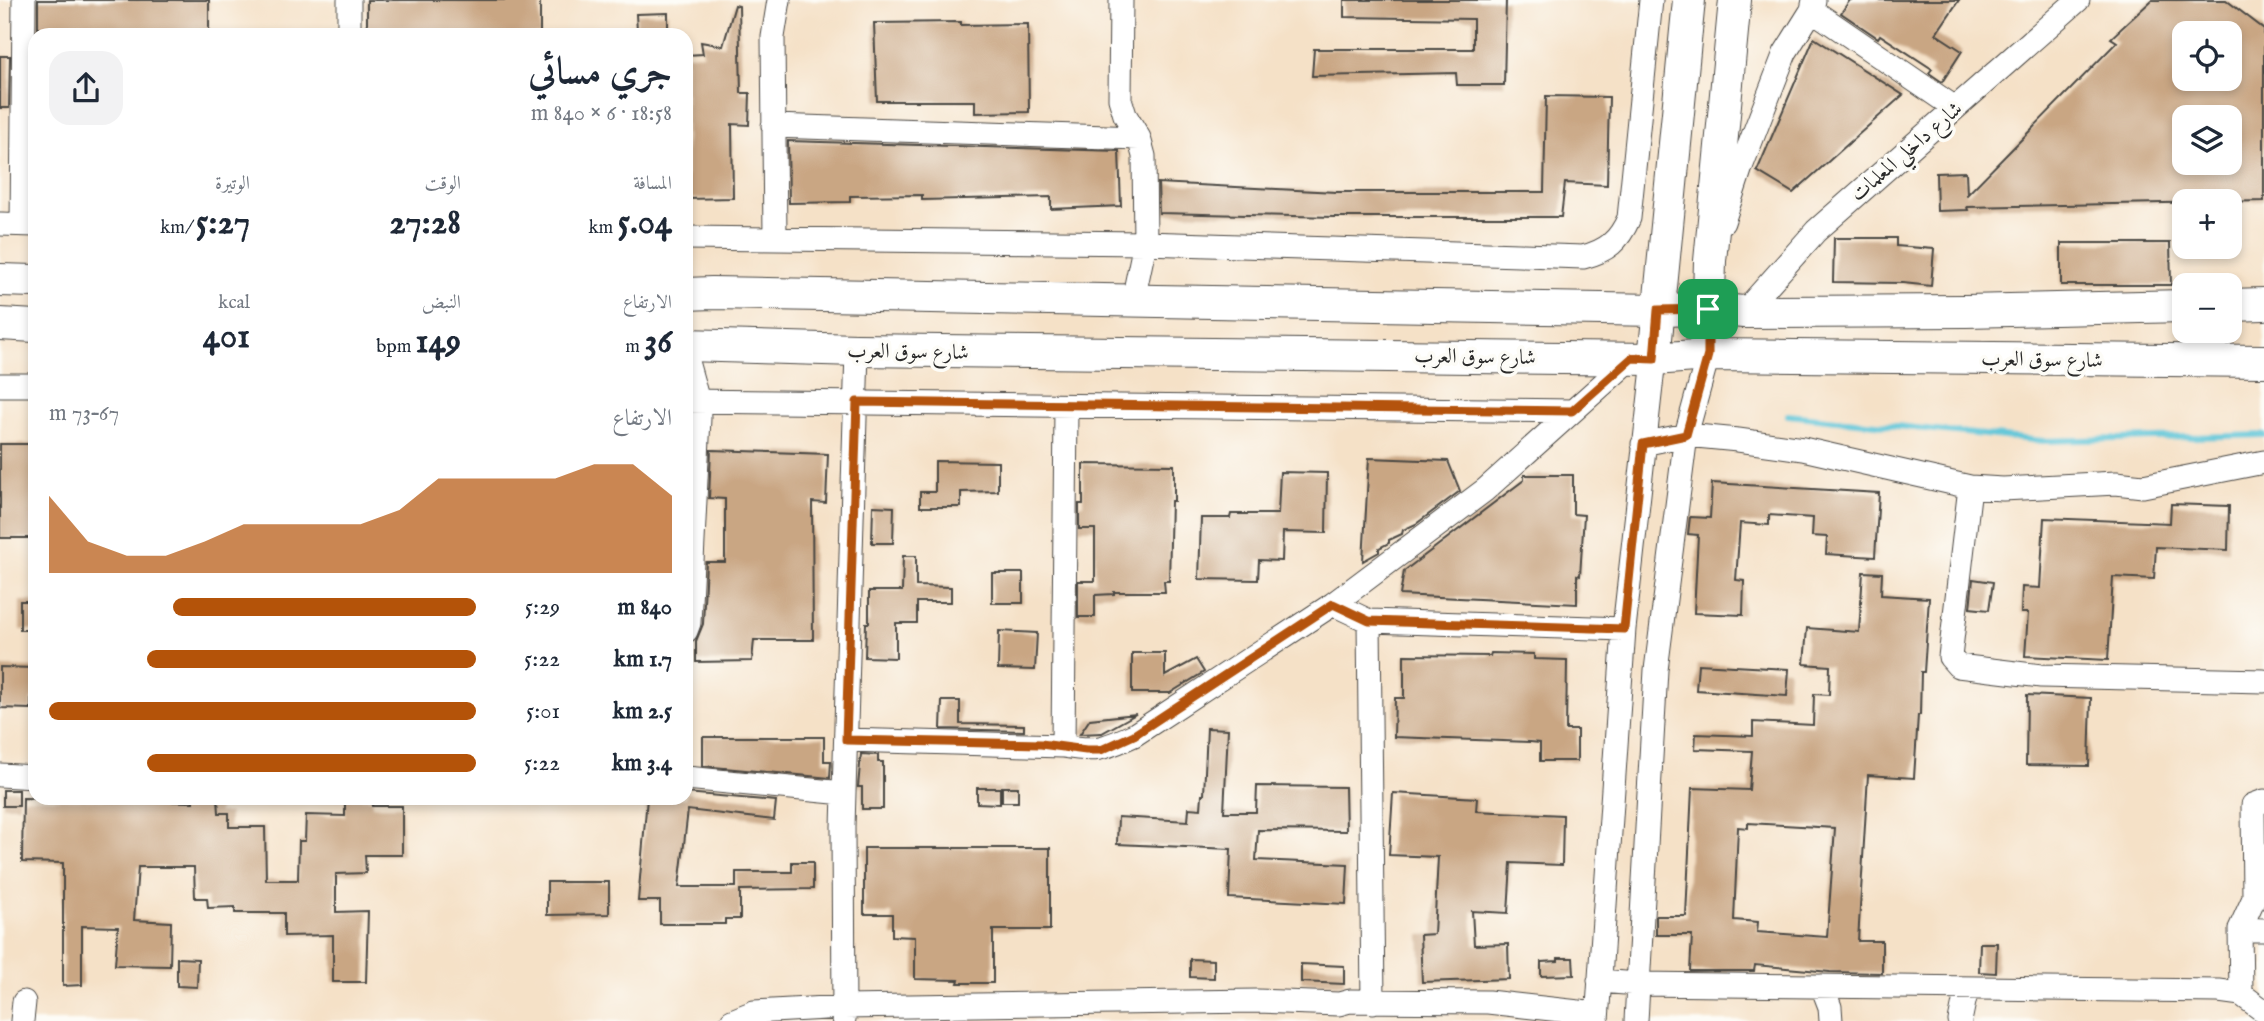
<!DOCTYPE html>
<html lang="ar">
<meta charset="utf-8">
<style>
:root{--surface:#fff;--page:#f2f2f3;--text:#1f2937;--muted:#747a83;--accent:#b45309}
body{margin:0;font-family:"IM FELL English",Amiri,serif;background:var(--page);color:var(--text);direction:rtl;height:100vh;display:flex;flex-direction:column;font-size:26px;white-space:nowrap}
*{box-sizing:border-box;margin:0}
p{font-size:23px;color:var(--muted)}
.icon{flex:none;width:38px;height:38px;fill:none;stroke:currentColor;stroke-width:2;stroke-linecap:round;stroke-linejoin:round}
.map{position:relative;flex:1;overflow:hidden;direction:ltr}
.details{position:absolute;left:28px;top:28px;width:665px;height:777px;display:flex;flex-direction:column;background:var(--surface);border-radius:21px;box-shadow:0 4px 10px #0003;direction:rtl}
.details>*{flex:none}
.buttons{position:absolute;left:2172px;top:21px;display:grid;gap:14px}
.buttons a{display:grid;place-items:center;width:70px;height:70px;border-radius:14px;background:var(--surface);box-shadow:0 4px 10px #0003;font-size:35px}
.pin{position:absolute;display:grid;place-items:center;width:60px;height:60px;color:#fff;margin:-30px;border-radius:14px;box-shadow:0 4px 10px #0006}
.round{display:grid;place-items:center;flex:none;width:74px;height:74px;border-radius:21px;background:var(--page)}
.headline{display:flex;align-items:center;justify-content:space-between;height:119px;padding:0 21px}
h1{font-size:38px;font-weight:700;line-height:52px}
.metrics{display:grid;grid-template-columns:repeat(3,1fr);gap:10px;height:119px;padding:7px 21px}
.metrics div{display:grid;align-content:center}
.metrics b{font-size:35px;font-weight:700}
.metrics small{font-size:19px;font-weight:400}
.metrics p{font-size:19px}
.chart{height:196px;padding:14px 21px}
.chart p{display:flex;justify-content:space-between}
.chart svg{width:100%;height:126px;margin-top:7px;fill:var(--accent);opacity:.7}
ul{padding:0 21px;list-style:none;font-size:23px}
li{display:grid;grid-template-columns:112px 84px 1fr;align-items:center;height:52px}
li i{height:18px;border-radius:9px;background:var(--accent)}
.map>svg:first-child{display:block}
.lines{fill:none;stroke-linecap:round;stroke-linejoin:round}
.stream{stroke:#5bc4d7;stroke-width:6}
.building{fill:#c9a683;fill-rule:evenodd}
.street-casing{stroke:#494642;stroke-width:25}
.secondary-casing{stroke:#494642;stroke-width:34}
.street{stroke:#fff;stroke-width:23}
.secondary{stroke:#fff;stroke-width:32}
.route-casing{stroke:#fff;stroke-width:14}
.route{stroke:#b45309;stroke-width:9}
.labels{text-anchor:middle;stroke-width:7;stroke-linejoin:round;paint-order:stroke}
.street-label{font-size:21px;fill:#2b2b2b;stroke:#fdfcf7}
</style>
<div class="map">
<svg width="2264" height="1021" viewBox="0 0 2264 1021">
<rect width="100%" height="100%" fill="#fdfcf7"/>
<filter id="ink" filterUnits="userSpaceOnUse"><feTurbulence type="fractalNoise" baseFrequency=".0143" numOctaves="2"/><feDisplacementMap in="SourceGraphic" scale="14" xChannelSelector="R" yChannelSelector="G"/><feConvolveMatrix kernelMatrix="1 2 1 2 8 2 1 2 1" color-interpolation-filters="sRGB"/></filter>
<filter id="wash" filterUnits="userSpaceOnUse"><feTurbulence type="fractalNoise" baseFrequency=".00686" numOctaves="4" result="noise"/><feDisplacementMap in="SourceGraphic" scale="28" xChannelSelector="R" yChannelSelector="G"/><feGaussianBlur stdDeviation="1.57" result="paint"/><feColorMatrix in="noise" values="0 0 0 0 0 0 0 0 0 0 0 0 0 0 0 0 0 1.4 0 .05"/><feComposite in="paint" operator="in"/></filter>
<g filter="url(#wash)">
<rect width="100%" height="100%" fill="#f5e1c7"/>
<g class="lines">
<path class="stream" d="M1788,415l255,26 221,-6"/>
</g>
<g id="blocks">
<path class="building" d="M38,0h171v35h-171z
M367,0h173v35h-173z
M1344,0h162l-2,85h-47l-1,-12 -144,3 2,-27h159v-30l-129,-2z
M1850,0h109l-23,34 26,17 -20,31 -13,-9 3,-4 -52,-34 -2,3 -37,-25z
M2152,0h74l38,29v172l-297,6 1,3 -31,1 -1,-38 30,-1 1,23 150,-153 -6,-4zM2184,33h46v46h-46zM2184,117h46v46h-46z
M735,5l4,1 2,87h9l-1,32 -17,-1 1,74 -47,1v-144l17,-1 -2,-12 22,4z
M668,13v17l-31,1 -1,-17z
M961,22v3l67,-1 1,88 -54,1v-12h-98l-3,-78z
M1814,38l89,57 -110,98 -36,-22z
M0,56h10l-1,52h-9z
M1546,96l63,1 -2,88 -42,-2 -4,34h-227l-175,-4 -1,-30 178,9h208z
M788,141l331,10 2,55 -70,3v-12l-129,3v-5l-72,1v6l-61,1z
M1834,238h62v8l38,3 -3,37 -28,-3 -70,-1z
M2061,243h109l1,42h-110z
M0,444h35v94h-35z
M711,450l117,4 -2,49 -14,-1 1,138h-59l-2,21 -56,1v-21l7,-17 3,-62h19v-63l-16,-1z
M1369,458l79,3 12,30 -44,33 -13,6 -1,4 -13,6v3l-10,5v4l-16,9z
M935,461l63,1v29l-37,1v15h-41v-15h15z
M1083,464l91,1v36h-3l-2,80h-5l1,11h-51v2l-19,1v22h-17v-36h17v-52h-16v-25h4z
M1280,472l47,1 -1,60 -43,-1 -1,29 -23,-1 -1,20 -59,-1 2,-61h29l1,-4h47z
M1524,475h49v39l11,1 -4,61 -3,-1v29l-177,-9 4,-24 120,-91z
M1712,483l167,10 -4,64 -49,-3 1,-17 -15,-1 1,-18 -44,-3v10l-29,-2 -4,57 8,1 -1,34 -49,-2 4,-78 -10,-1 2,-17 20,1z
M2171,504l58,2 -1,44 -72,-3 -2,32 -41,-2 -5,83 -83,-4 3,-43h-7l1,-26 18,1 4,-70 126,5z
M873,506l21,1 -1,36h-21z
M903,556h13v30l35,1v15h-34v21h-21v35l-31,-1 1,-34h3v-32h33z
M1863,572l19,1 -1,22 48,3 -5,74h-3l-1,43h-2l-4,63 -46,-3 -10,166h24v32l-52,-1 -75,-7 -1,6h-64l2,-36h-36v-19h30l6,-128 57,2 3,-39 -57,-2 1,-15 57,2v-14l60,3 1,-31 15,1 1,-29 -26,-2 3,-36 52,4zM1748,823l87,5 -8,109 -70,-5 1,-10 -24,-2 4,-93 10,1z
M992,573h31v30h-31z
M1973,579l20,3 -4,28 -19,-2z
M20,601h15v29h-15z
M999,631l38,2 -2,37 -37,-1z
M1132,653h33v23l31,-17 8,13 -34,21h-38z
M1491,653l43,1v5l33,1 -1,70h11v31h-37v-18l-10,-1 -136,-5 1,-39h9v-43l86,1z
M1698,664l91,5 -2,27 -91,-6z
M0,667l35,1v32l-4,-1v10l-31,-1z
M2027,695l64,3 -2,68 -63,-1z
M942,701h18v23l64,1v6l-83,-2z
M1136,714l-34,19 -22,1 10,-15z
M1207,728l21,1 -4,83h32l1,-26 88,1 1,44 -88,-1 -2,30 92,4 -2,40 -117,-6 2,-49 -114,-5 1,-27 70,4 1,-13 12,1 1,-14h2z
M703,737h121v24h7l-1,17 -127,-12z
M861,754l17,1v7h5v47h-21v-22h-4z
M1002,787h16v15h-16z
M977,788h23v16l-23,-1z
M3,790h16v16h-16z
M686,793l90,8 -2,19 -86,-10 -9,77h57v-15h56v-10h21v27l-73,1v29h-15v5h-65v-23h-22l9,-103h39z
M1393,793l84,5 -1,13 87,4 -1,50 -51,-2 -3,50 -36,-2 2,34 34,-1 1,35 -87,3 -2,-47 14,-1 4,-77 -49,-2z
M23,798l170,4v-4h25l1,15h10v14h36l1,53h32l1,-39h6l1,-26 39,1v-18h27v8h30v49h-37l1,18 -30,1v38l32,-1 -2,71h-33v-47l-49,1v-23h-49v-6l-27,1 -1,-10h-12l-1,-31h-56l-4,53 37,2 -1,44 -55,-1 3,-38 -36,-1v59l-19,1v-123l-41,-1z
M864,848h186v82h-57v53h-35l1,-3 -44,-1v-42l-23,-1v-22h-28z
M547,882h62v32l-62,1z
M1980,943h17l-1,30 -17,-1z
M177,958l21,1 -1,28 -20,-1z
M1558,958h15l1,17 -33,1v-14l17,-1z
M1190,959l24,1v18l-24,-1z
M1301,964l43,2v18l-43,-2z"/>
</g>
</g>
<g filter="url(#ink)">
<use href="#blocks" fill-opacity="0" stroke="#494642" stroke-width="2"/>
<g class="lines">
<defs>
<path id="street" d="M349,0v35
M1121,0l-1,99 5,16 14,23 5,18 1,87 -12,57
M1812,10l143,98
M773,126l366,12
M1723,222l18,-55 44,-114 27,-43 2,-10
M0,224l35,1
M22,224l2,-224
M686,238l459,5 438,14c24,-6 36,-16 46,-39l22,-218
M775,238l-2,-201 6,-37
M1744,312l72,-81 262,-231
M686,358l12,43 1,17 -10,205 -3,8
M0,385h35
M686,401l886,10
M1066,406l-3,340c34,6 40,3 71,-11l199,-131 152,-114 147,-132
M1643,444l43,-9 52,5 65,9 167,38 33,2 113,-6 27,3 121,-24
M1970,487l-20,170 8,9 83,10 223,5
M1333,604l36,17 255,8
M1369,621l4,381
M846,740l217,6
M0,775l35,2
M686,778l158,15
M2240,929l24,1
M1599,981l39,3 581,7 22,3 20,15h3
M1822,986l8,21 1,14
M2241,994l-1,-65 14,-31 -1,-93 11,-4
M844,1019l-1,-192 14,-477
M22,1021l2,-19
M732,1021l22,-9 90,-5 413,-6 82,3 11,-3 138,1 109,12
M1597,1021l27,-392 30,-270
M1636,1021l20,-351 30,-235 22,-80
M1960,1021l7,-33"/>
<path id="secondary" d="M0,280l35,1
M686,294l26,-1 946,17 50,-1 36,3 222,-1 218,-5
M2230,305l34,-1
M0,324l35,2
M1708,329l2,-68 25,-261
M686,345l171,5 797,9 54,-4 556,6
M1654,359l35,-359"/>
</defs>
<use href="#street" class="street-casing"/>
<use href="#secondary" class="secondary-casing"/>
<use href="#street" class="street"/>
<use href="#secondary" class="secondary"/>
</g>
</g>
<g class="lines" filter="url(#ink)">
<defs>
<path id="route" d="M1708,309v46l-22,80 -43,9 -19,185 -255,-8 -36,-17 -199,131 -33,15h-15l-45,-6 -195,-4 11,-338 715,9 60,-53 22,1 4,-49z"/>
</defs>
<use href="#route" class="route-casing"/>
<use href="#route" class="route"/>
</g>
<g class="labels">
<g class="street-label">
<text transform="translate(1906 151) rotate(-41)" y="7">شارع داخلي المعلمات</text>
<text transform="translate(908 351) rotate(1)" y="7">شارع سوق العرب</text>
<text transform="translate(1475 356) rotate(1)" y="7">شارع سوق العرب</text>
<text transform="translate(2042 359) rotate(1)" y="7">شارع سوق العرب</text>
</g>
</g>
</svg>
<div class="buttons">
<a><svg class="icon" aria-label="locate" viewBox="0 0 24 24"><circle cx="12" cy="12" r="6"/><path d="M12 2v4M12 18v4M2 12h4M18 12h4"/></svg></a>
<a><svg class="icon" aria-label="layers" viewBox="0 0 24 24"><path d="M12 4l9 5-9 5-9-5zM3 14l9 5 9-5"/></svg></a>
<a>+</a>
<a>−</a>
</div>
<div class="pin" style="left:1708px;top:309px;background:#1e9e55"><svg class="icon" aria-label="arrive" viewBox="0 0 24 24"><path d="M6 21V4h12l-3 4 3 4H6"/></svg></div>
<section class="details">
<div class="headline"><div><h1>جري مسائي</h1><p>18:58 · 6 × 840 m</p></div><a class="round"><svg class="icon" aria-label="share" viewBox="0 0 24 24"><path d="M12 15V3M7 8l5-5 5 5M5 13v7h14v-7"/></svg></a></div>
<div class="metrics">
<div><p>المسافة</p><b>5.04<small> km</small></b></div>
<div><p>الوقت</p><b>27:28</b></div>
<div><p>الوتيرة</p><b>5:27<small> /km</small></b></div>
</div>
<div class="metrics">
<div><p>الارتفاع</p><b>36<small> m</small></b></div>
<div><p>النبض</p><b>149<small> bpm</small></b></div>
<div><p>kcal</p><b>401</b></div>
</div>
<div class="chart"><p><span>الارتفاع</span>67–73 m</p>
<svg viewBox="0 0 160 44" preserveAspectRatio="none"><path d="M0 44V17L10 33L20 38L30 38L40 33L50 27L60 27L70 27L80 27L90 22L100 11L110 11L120 11L130 11L140 6L150 6L160 17V44z"/></svg>
</div>
<ul>
<li><b>840 m</b>5:29<i style="width:71%"></i></li>
<li><b>1.7 km</b>5:22<i style="width:77%"></i></li>
<li><b>2.5 km</b>5:01<i style="width:100%"></i></li>
<li><b>3.4 km</b>5:22<i style="width:77%"></i></li>
</ul>
</section>
</div>
